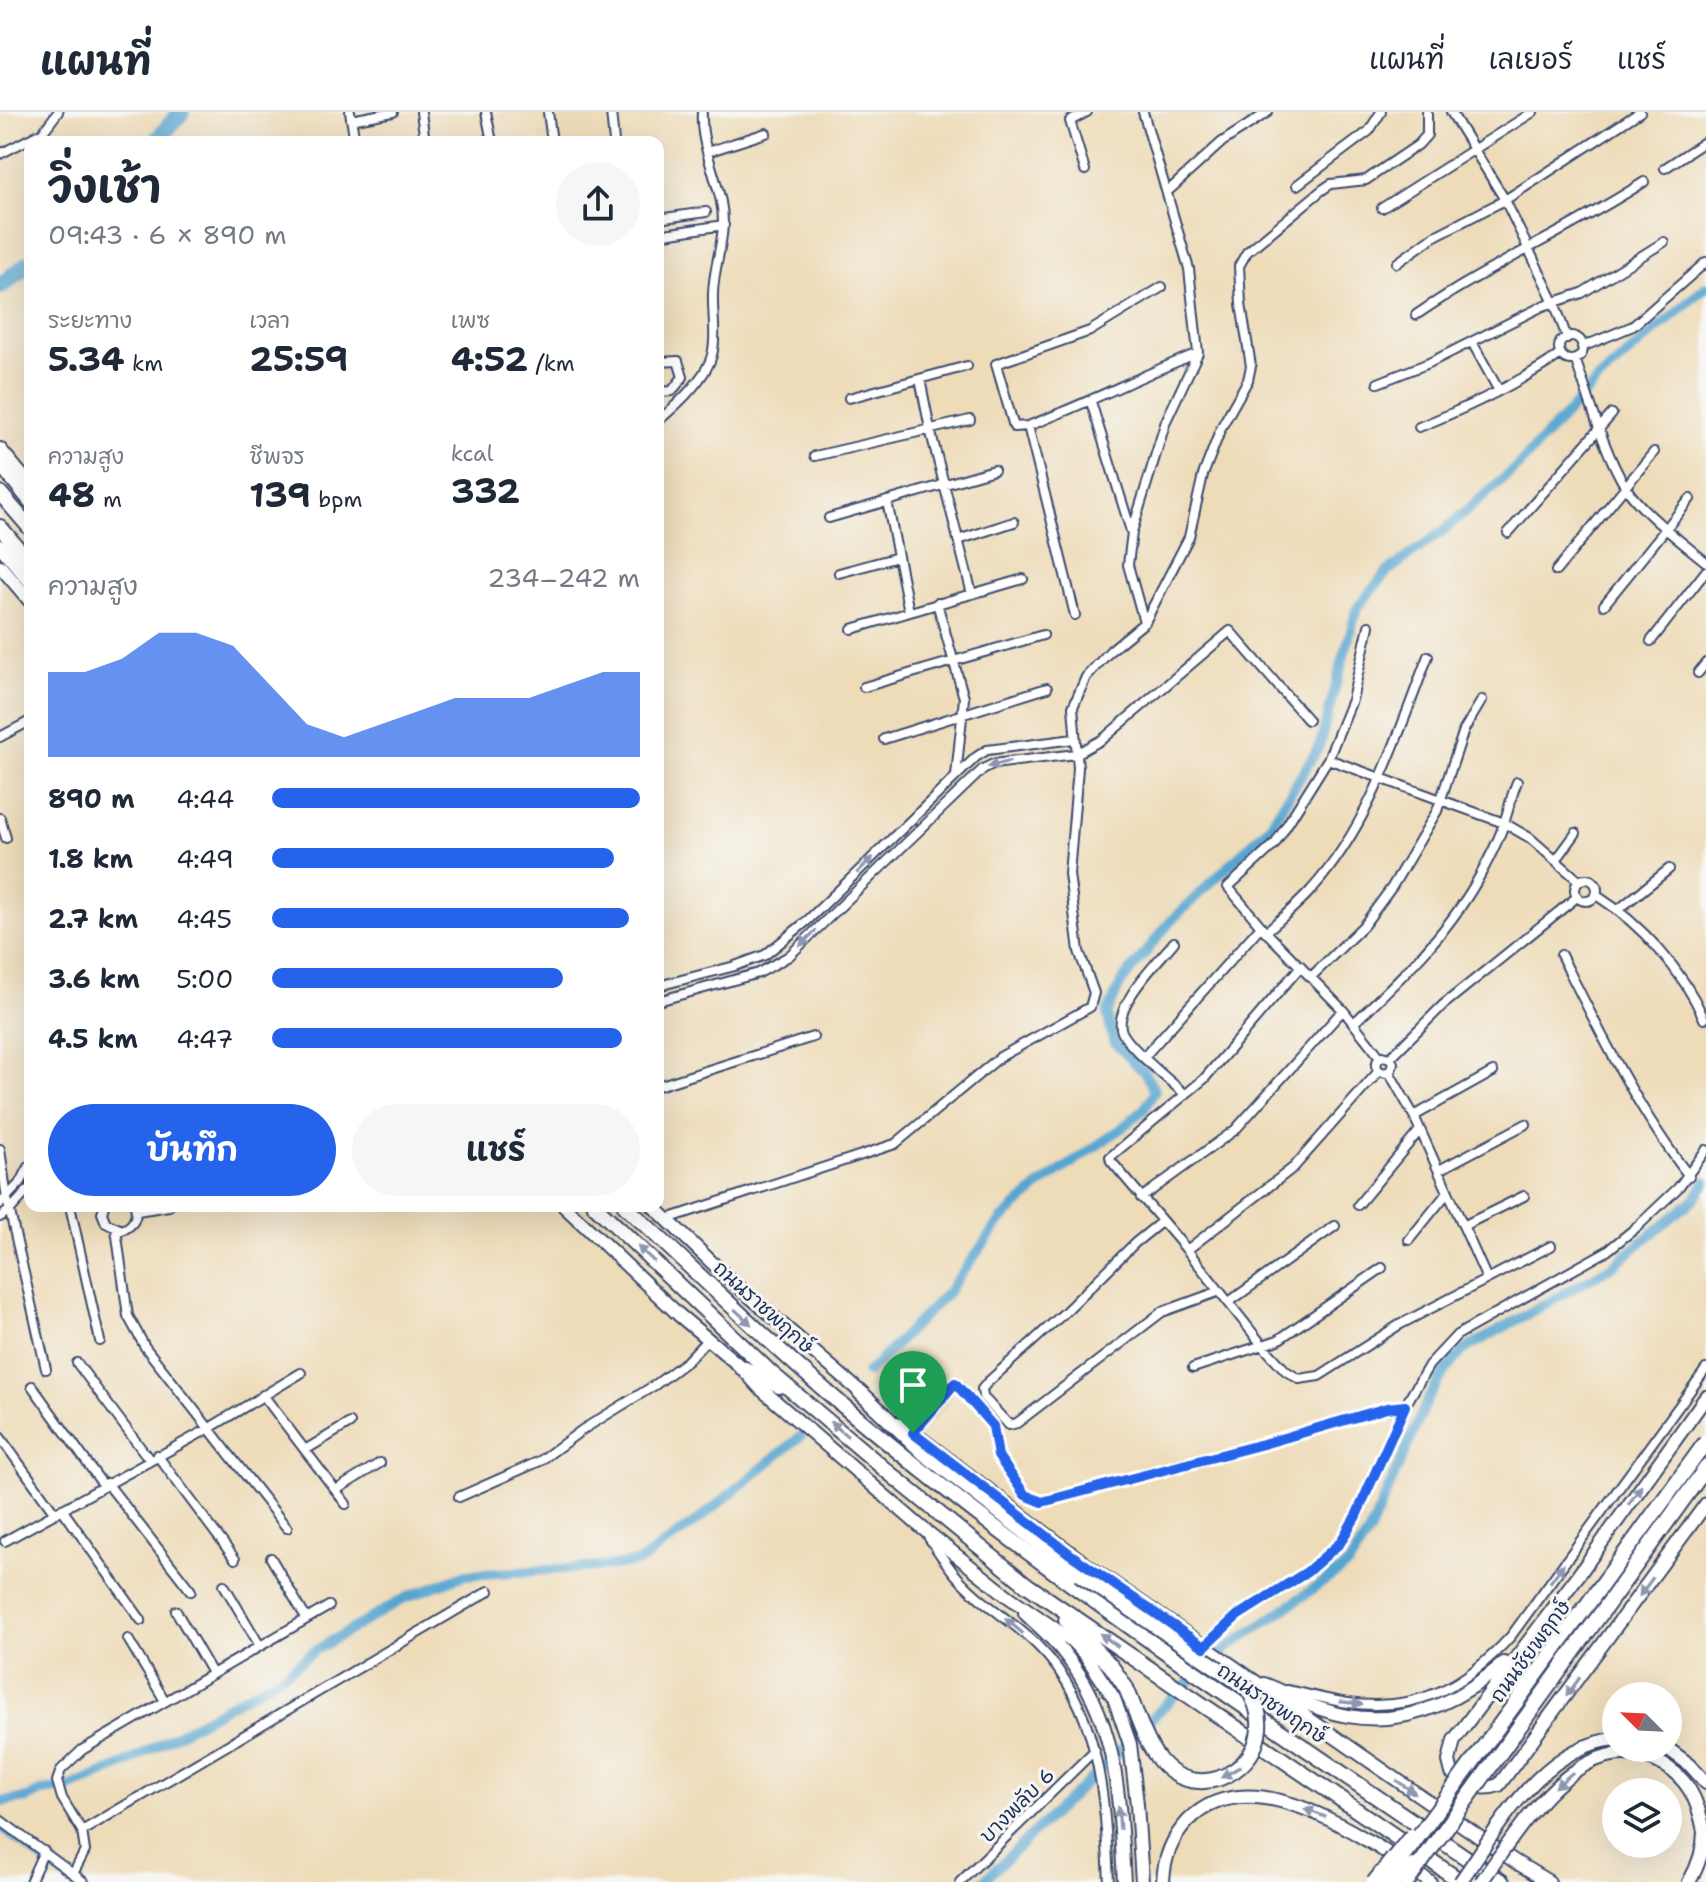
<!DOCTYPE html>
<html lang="th">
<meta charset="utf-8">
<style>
:root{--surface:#fff;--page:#f6f6f7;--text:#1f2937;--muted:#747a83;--line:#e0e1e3;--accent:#2563eb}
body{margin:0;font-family:"Shantell Sans","Playpen Sans Thai",sans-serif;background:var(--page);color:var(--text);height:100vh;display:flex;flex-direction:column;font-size:30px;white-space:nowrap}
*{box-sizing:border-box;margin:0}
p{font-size:26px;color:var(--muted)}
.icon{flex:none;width:44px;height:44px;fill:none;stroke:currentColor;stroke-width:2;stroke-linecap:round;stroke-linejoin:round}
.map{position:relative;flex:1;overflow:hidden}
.panel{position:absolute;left:24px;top:24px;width:640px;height:1076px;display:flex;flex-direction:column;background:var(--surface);border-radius:16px;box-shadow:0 8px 32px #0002}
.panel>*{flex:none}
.needle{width:52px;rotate:294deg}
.tools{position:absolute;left:1602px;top:1570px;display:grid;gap:16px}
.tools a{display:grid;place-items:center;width:80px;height:80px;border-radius:50%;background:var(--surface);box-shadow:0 8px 32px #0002;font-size:40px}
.pin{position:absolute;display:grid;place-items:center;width:68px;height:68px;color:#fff;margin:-82px -34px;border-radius:50% 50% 50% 0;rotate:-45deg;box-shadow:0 0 8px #0007}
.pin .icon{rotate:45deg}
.round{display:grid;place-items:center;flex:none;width:84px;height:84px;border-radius:42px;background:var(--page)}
.summary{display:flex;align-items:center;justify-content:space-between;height:136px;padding:0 24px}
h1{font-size:44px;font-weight:700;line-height:60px}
.stats{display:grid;grid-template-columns:repeat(3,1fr);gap:12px;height:136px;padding:8px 24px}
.stats div{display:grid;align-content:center}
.stats b{font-size:34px;font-weight:700}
.stats small{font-size:22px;font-weight:400}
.stats p{font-size:22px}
.chart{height:224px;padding:16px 24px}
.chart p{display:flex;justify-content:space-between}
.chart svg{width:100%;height:144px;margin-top:8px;fill:var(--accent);opacity:.7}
.button{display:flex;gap:16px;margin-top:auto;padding:16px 24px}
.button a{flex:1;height:92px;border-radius:48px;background:var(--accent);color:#fff;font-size:32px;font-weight:700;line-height:92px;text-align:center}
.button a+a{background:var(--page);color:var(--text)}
ul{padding:0 24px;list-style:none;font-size:26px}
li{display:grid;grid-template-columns:128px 96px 1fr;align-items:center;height:60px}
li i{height:20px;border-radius:10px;background:var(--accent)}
header{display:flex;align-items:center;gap:48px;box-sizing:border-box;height:112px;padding:0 40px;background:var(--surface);border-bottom:2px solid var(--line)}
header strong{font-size:38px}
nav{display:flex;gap:44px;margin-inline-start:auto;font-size:28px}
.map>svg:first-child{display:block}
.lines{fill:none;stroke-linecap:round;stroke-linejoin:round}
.canal{stroke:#57a5d0;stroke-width:10}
.river{stroke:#57a5d0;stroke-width:18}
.minor-casing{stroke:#3b496c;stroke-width:12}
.secondary-casing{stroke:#3b496c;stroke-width:16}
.primary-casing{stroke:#3b496c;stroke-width:18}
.minor{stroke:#fff;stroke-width:8}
.secondary{stroke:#fff;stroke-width:12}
.primary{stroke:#fff;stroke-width:14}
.secondary-bridge-casing{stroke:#3b496c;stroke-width:16;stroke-linecap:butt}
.primary-bridge-casing{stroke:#3b496c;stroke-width:18;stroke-linecap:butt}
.secondary-bridge{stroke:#fff;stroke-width:12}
.primary-bridge{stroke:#fff;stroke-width:14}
.oneway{fill:#8d97ae}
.route-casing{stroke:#fff;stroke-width:16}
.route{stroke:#2563eb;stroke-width:10}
.labels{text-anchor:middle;stroke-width:6;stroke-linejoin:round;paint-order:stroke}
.street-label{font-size:20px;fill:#1b2f5e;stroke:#f6f6f2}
</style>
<header>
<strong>แผนที่</strong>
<nav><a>แผนที่</a><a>เลเยอร์</a><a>แชร์</a></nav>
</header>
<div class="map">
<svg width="1706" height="1770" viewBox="0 0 1706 1770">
<rect width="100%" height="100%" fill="#f6f6f2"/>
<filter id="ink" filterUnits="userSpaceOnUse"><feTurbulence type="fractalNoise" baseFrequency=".0125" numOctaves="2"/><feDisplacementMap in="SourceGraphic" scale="16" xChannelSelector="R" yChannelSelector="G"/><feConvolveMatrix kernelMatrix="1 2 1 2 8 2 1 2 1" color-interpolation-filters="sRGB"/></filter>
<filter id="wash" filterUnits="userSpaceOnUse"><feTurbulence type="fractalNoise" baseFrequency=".006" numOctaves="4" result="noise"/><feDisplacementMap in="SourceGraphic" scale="32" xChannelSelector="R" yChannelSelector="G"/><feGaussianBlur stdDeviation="1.8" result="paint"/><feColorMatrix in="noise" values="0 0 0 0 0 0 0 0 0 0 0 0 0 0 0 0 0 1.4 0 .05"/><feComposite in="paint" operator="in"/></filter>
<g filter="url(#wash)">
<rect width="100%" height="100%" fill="#eedcb9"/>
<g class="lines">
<path class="canal" d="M867,1261l81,-81 53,-72 38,-34 83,-58 23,-20 10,-17 -11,-19 -31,-31 -6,-28 14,-30 49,-61 99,-95 50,-80 38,-139 30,-36 57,-42 74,-64 80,-86 108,-93
M0,1690l28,-4 14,-7 29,-4 55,-24 157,-88 31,-24 93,-54 57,-22 149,-9 26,-4 57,-40 105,-86
M0,1714l72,56
M982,1770l123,-117 68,-68 56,-50 119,-82 21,-32 60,-136 16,-26 19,-21 150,-85 80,-66 12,-17"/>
<path class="river" d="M156,30l25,-30
M0,174l30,-23"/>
</g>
</g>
<g filter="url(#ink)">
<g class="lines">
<defs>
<path id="minor" d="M350,0l5,30
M421,0l4,30
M486,0l6,30
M548,0l4,30
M611,0l3,30
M1143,0l46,157 9,84 -32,68 -34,111 -4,33 16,57
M1451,0l54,88 49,102 13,36
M351,8l42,-8
M707,40l59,-19
M0,42l43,-22 15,-20
M1665,56l41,-27
M1085,58l-15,-49 17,-9
M1297,73l72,-54 12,-19
M1167,80l55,-50 46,-30
M1382,96l151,-96
M658,107l48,-7
M658,123l66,-10
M1397,151l36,-26 72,-37 135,-88
M1416,203c73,-50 154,-85 228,-133
M1559 236a12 12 0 1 1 24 0a12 12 0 1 1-24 0Z
M1472,230l27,49
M1582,235l51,-21 73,-64
M1575,247c14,38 29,93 50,127 15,25 58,57 81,76
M658,250l20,-1 5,16 -11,14 -14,1
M920,267l10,50 42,165
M1378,271l51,-20 114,-57 39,-13 82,-51
M849,286l118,-32
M1091,290l40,129
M658,309c19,-16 43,-38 52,-60 8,-19 2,-47 3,-68 1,-32 15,-58 8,-91 -6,-30 -21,-59 -19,-90
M1028,314l-14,1 -18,-63 94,-33 72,-44
M1419,315c50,-20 97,-42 142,-73
M815,344l155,-36
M887,389l22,111
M829,406l165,-48
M1508,421l104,-119
M958,428l56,-18
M1556,459l98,-119
M839,461l59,-16
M937,491l27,95 -8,78
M1604,493l86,-106
M1075,503l-47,-189c58,-22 112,-50 170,-73
M1369,514l-17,74 -24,59 -53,85 -47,43 38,45 77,78 37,47
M852,517l171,-50
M1651,529l55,-70
M1698,561l8,-10
M864,575l179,-52
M0,625l30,-16
M884,627l163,-51
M1328,647l176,64 26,15 49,43
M0,706l6,20
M1557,747l19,-26
M1575 778a11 11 0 1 1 22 0a11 11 0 1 1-22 0Z
M1596,783c45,29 87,75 108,124
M1618,798l51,-41
M1266,820c15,-14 32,-27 45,-42 59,-65 86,-153 117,-234
M1174,830c-16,20 -62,64 -52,90 8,17 48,49 63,62
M1561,843c38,75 76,154 128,221
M1301,854l-97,113 -94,78 1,4 76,89 76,96 23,25 13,8 20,-3 80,-51 152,-79
M1311,865l53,-52 28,-38 45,-76 27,-81 18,-30
M658,874l77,-20 30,-11 42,-34 169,-164 11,-7 87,-11
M658,889l101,-28 30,-17 194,-187 10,-5 83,-10 27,-15 127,-108 78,89
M1354,911c49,-47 99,-94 130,-155 7,-14 16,-30 20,-45 5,-14 7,-27 13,-41
M1144,945l117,-131
M1390,946l3,5 -2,7 -5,3 -7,-2 -3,-5 2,-7 5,-3 7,2 53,-53 134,-108
M1389,960l25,44 73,163
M658,974l155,-49
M1414,1004l79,-44
M0,1037l7,50 39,170
M1439,1058l87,-46
M1141,1086l94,-68 108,-120
M0,1092l21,-22 9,-17
M1358,1093l62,-75
M70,1094l30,135
M104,1094l-2,7 4,10 16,7c11,-4 16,-12 13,-24
M137,1099l32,-5
M0,1105l10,-7 20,-22
M667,1107l228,-75 105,-87 90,-50 4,-14 -15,-42 -10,-77 9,-106 -5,-61 13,-30 25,-27 34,-28 44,-85 14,-62 19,-49 26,-46 3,-14 -10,-62 -2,-38 8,-14 75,-62 9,-6 35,-4 52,-35 9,-10v-23
M1161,1110l-26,21 -71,70 -77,70 -5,6 1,8 26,28 8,-2 145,-111 58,-21
M1463,1114l61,-30
M116,1117l12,87 17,31 142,181
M1409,1128l39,-48
M1187,1138l107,-83 85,-96
M1229,1190l106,-76
M77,1251l72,96
M1193,1256l85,-28 104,-72
M32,1274l71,99
M263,1283l83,109
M913,1321l39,-48h6l35,41 5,30 27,39 17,7 221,-58 96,-29 46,-9
M0,1325l55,76
M305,1338l45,-27
M157,1343l78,104
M107,1371l84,108
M336,1378l44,-27
M459,1385l81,-36 42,-31 73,-45 32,-24 20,-21
M62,1397l79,111
M929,1426c8,12 16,24 25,35 24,29 58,47 84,73 63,62 67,154 71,236
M5,1429l203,-112 93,-56
M271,1446l35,60
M224,1473l36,61
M176,1499l36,62
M128,1527l37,62
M1204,1535l33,-31 70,-44 33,-29 16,-27 49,-110 24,-41 28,-30 150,-84 31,-25 40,-38 28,-38
M1287,1578c20,4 40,10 61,13 69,10 118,-17 163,-67l195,-267
M0,1708l84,62
M82,1719l-20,-33 -5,-17 4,-11 21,-20 247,-144
M73,1762l12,-23 -3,-20 407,-240
M30,1770l14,-31
M960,1770l135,-132"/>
<path id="secondary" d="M0,337l30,36
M0,353l30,37
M0,434l30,36
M0,454l30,35
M564,1094l115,109 62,52 19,21 162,140 87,69 62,43 15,16 28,42 16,46 7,60 5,78
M653,1094l73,70 139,120
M1706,1285l-129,180 -123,163 -5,21 3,12c16,11 28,19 47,12l207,-281
M902,1312l185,141 427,296 35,21
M1025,1501c13,13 28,25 39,40 55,68 55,145 60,229
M1264,1572c20,7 38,19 57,25 69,24 131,-1 183,-46
M1667,1636l23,17 16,18
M1163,1770c1,-24 8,-43 25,-61 65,-67 184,21 242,61
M1689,1770c10,-17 15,-32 15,-51"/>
<path id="primary" d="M0,381l30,35
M0,415l30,36
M595,1094l176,167 117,99 139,113 435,297
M625,1094c76,70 149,142 228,208 205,172 429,318 649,468
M741,1255l38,19
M860,1280l64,61 155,121
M1066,1508l45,46 15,22"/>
</defs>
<use href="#minor" class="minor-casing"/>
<use href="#secondary" class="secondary-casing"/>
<use href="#primary" class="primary-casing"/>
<use href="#minor" class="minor"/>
<use href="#secondary" class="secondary"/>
<use href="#primary" class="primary"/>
<defs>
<path id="secondary-bridge" d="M1373,1770l38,-47
M1396,1770l17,-17
M1460,1770c39,-55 81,-136 156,-143
M1481,1770c39,-53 98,-158 177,-120 30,14 40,39 46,69"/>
<path id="primary-bridge" d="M1079,1462l168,114c45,66 -46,129 -90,69 -14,-19 -21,-47 -31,-69
M1385,1770l321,-440
M1407,1770l299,-414"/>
</defs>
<use href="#secondary-bridge" class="secondary-bridge-casing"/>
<use href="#primary-bridge" class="primary-bridge-casing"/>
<use href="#secondary-bridge" class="secondary-bridge"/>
<use href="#primary-bridge" class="primary-bridge"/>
</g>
<defs><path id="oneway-solid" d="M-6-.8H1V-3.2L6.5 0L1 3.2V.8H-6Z" transform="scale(2)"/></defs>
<g class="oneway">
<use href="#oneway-solid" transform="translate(999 652) rotate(167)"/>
<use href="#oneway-solid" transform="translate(865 753) rotate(-44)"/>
<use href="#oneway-solid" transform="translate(808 826) rotate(136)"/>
<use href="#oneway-solid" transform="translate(646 1142) rotate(-137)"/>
<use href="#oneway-solid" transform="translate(743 1205) rotate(43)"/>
<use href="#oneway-solid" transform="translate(839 1317) rotate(-139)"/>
<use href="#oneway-solid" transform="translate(1635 1383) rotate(-55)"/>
<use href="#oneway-solid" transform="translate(1557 1461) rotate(-54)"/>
<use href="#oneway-solid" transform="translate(1646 1475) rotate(126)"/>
<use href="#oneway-solid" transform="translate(1014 1514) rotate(-140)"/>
<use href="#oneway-solid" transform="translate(1109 1528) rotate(-145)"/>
<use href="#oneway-solid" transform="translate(1573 1575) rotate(126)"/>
<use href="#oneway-solid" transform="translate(1351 1591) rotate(7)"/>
<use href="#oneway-solid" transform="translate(1231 1660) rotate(150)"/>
<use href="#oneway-solid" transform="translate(1564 1668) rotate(139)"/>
<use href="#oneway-solid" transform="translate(1406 1675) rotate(34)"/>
<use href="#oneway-solid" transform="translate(1315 1701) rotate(-159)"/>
<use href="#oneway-solid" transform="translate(1119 1706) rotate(-95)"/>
</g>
</g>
<g class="lines" filter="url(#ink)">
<defs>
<path id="route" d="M955,1271l38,43 5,30 27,39 17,7 221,-58 124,-36 18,-2 -49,110 -16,27 -33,29 -70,44 -33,31 -134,-93 -157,-121z"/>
</defs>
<use href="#route" class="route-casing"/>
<use href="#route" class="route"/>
</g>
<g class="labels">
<g class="street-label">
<text transform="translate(764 1195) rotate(42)" y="7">ถนนราชพฤกษ์</text>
<text transform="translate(1530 1539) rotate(-54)" y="7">ถนนชัยพฤกษ์</text>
<text transform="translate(1272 1591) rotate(34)" y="7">ถนนราชพฤกษ์</text>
<text transform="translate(1017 1693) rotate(-45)" y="7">บางพลับ 6</text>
</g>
</g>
</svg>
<div class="tools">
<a><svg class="needle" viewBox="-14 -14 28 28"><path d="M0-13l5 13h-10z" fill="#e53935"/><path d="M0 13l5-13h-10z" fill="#747a83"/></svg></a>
<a><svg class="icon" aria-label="layers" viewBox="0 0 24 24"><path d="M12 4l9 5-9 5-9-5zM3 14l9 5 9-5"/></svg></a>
</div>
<div class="pin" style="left:913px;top:1321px;background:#1e9e55"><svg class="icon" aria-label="arrive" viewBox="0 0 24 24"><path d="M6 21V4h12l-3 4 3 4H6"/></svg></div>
<section class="panel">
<div class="summary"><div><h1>วิ่งเช้า</h1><p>09:43 · 6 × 890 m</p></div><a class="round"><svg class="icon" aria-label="share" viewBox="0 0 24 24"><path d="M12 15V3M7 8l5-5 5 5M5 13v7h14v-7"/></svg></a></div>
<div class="stats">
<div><p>ระยะทาง</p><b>5.34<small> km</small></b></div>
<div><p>เวลา</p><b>25:59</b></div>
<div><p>เพซ</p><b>4:52<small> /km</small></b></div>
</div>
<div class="stats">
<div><p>ความสูง</p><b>48<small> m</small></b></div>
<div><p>ชีพจร</p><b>139<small> bpm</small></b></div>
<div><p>kcal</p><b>332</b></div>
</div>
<div class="chart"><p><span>ความสูง</span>234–242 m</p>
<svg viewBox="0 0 160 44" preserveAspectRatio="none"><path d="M0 44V18L10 18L20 14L30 6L40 6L50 10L60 22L70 34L80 38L90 34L100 30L110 26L120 26L130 26L140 22L150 18L160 18V44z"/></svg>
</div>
<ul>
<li><b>890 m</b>4:44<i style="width:100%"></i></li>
<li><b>1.8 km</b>4:49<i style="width:93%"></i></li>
<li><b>2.7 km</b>4:45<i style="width:97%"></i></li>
<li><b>3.6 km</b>5:00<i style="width:79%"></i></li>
<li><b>4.5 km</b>4:47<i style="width:95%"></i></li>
</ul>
<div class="button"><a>บันทึก</a><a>แชร์</a></div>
</section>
</div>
